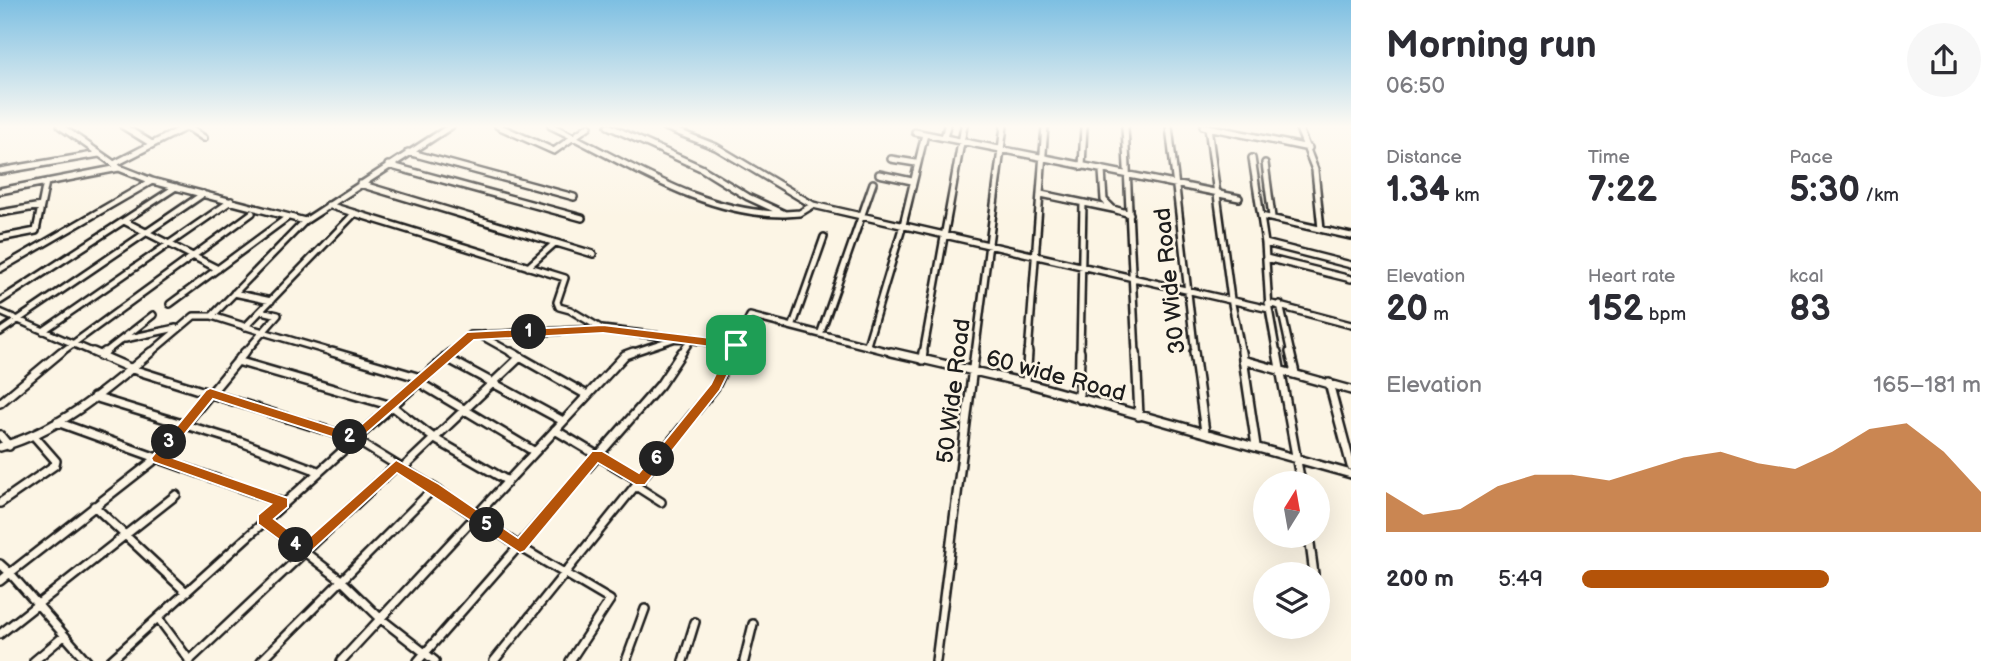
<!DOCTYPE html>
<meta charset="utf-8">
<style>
:root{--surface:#fff;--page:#f7f7f7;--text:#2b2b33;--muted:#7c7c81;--accent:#b45309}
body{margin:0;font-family:"Balsamiq Sans",sans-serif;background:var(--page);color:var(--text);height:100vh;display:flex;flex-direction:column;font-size:26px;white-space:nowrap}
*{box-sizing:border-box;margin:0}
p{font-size:23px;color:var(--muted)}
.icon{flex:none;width:38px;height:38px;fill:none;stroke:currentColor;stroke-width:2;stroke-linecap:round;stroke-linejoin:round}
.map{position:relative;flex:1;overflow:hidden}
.details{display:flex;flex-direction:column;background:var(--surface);width:665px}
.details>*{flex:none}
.needle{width:46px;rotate:11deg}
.buttons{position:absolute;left:1253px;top:471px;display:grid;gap:14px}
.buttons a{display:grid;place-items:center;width:77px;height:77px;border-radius:50%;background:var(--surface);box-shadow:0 7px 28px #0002;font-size:35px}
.pin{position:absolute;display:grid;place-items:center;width:60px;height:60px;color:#fff;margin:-30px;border-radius:14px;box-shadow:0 4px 10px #0006}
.km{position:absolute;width:35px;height:35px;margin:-18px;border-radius:50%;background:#222;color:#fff;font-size:19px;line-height:35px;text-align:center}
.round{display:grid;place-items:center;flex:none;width:74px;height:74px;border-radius:37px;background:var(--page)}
.head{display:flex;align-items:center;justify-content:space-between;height:119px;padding:0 35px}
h1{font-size:38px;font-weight:800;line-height:52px}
.metrics{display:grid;grid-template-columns:repeat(3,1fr);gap:10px;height:119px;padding:7px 35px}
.metrics div{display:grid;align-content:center}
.metrics b{font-size:35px;font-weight:800}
.metrics small{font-size:19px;font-weight:400}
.metrics p{font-size:19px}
.chart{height:196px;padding:14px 35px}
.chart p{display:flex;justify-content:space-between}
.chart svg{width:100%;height:126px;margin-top:7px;fill:var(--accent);opacity:.7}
ul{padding:0 35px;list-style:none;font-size:23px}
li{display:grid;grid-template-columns:112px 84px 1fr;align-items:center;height:52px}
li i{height:18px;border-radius:9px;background:var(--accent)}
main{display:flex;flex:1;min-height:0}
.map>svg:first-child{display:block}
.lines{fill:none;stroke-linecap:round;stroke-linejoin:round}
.street-far1-casing{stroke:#1c1c1c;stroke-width:10}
.street-casing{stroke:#1c1c1c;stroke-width:12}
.street-far1{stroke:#fcf5e5;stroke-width:5}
.street{stroke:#fcf5e5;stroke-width:7}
.route{fill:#b45309;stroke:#fff;stroke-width:2;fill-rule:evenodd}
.labels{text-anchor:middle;stroke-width:5;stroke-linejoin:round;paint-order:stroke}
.street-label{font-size:23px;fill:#1c1c1c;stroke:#fcf5e5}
</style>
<main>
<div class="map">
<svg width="1351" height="661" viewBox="0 0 1351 661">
<rect width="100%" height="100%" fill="#fcf5e5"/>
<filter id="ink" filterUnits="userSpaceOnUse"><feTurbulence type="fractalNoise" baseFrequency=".0143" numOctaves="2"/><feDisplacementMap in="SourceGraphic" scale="14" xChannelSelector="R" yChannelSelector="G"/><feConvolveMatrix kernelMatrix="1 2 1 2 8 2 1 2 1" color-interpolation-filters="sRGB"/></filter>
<g filter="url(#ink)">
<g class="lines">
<defs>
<path id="street-far1" d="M60,126l54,38
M123,126l29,18
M186,126l18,12
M498,126l56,25 35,-25
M551,126c74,35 150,89 234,88
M608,126l93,42 47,29 37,17 15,-1 13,-8 456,104
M663,126l53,21 97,58
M1125,126l11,228
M1169,126l26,228
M1203,126l106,22
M1298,126l17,44 6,59
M1208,127l23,172 11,55
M915,132l304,61
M944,138l3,-12
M408,152l166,45
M1252,158l13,85 4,66 8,45
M891,159l25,4
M1265,163l7,54
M388,165l194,53
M1082,167l2,-41
M119,168l-5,-4 74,-38
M0,171l99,-17
M1102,171l2,29 9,9 17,5
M879,174l33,7
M360,184l233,70
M0,191l119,-23 33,13 153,40
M1041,194l72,15
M1219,194l20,4
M328,205l237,73 -8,24 2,5 11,3 32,19
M0,213l41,-7
M1261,216l90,20
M124,221l94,48
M0,238l36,-7 10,-49
M1265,243l86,22
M1266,258l85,21
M528,267l27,-24
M0,269l152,-88
M234,293l37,8
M0,301l176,-114
M1268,303l83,22
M170,304l118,-87
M1280,304l11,50
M261,311l17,4 -15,17 75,22
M0,312l97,42
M793,325l31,-88
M245,327l110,-114
M43,331l188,-130
M0,332l203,-138
M821,332l52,-149
M482,335l120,-6 134,16
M125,339l51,-11
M867,345l36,-120 22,-91
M59,354l193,-141
M103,354l50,-39
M149,354l45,-38h18
M244,354l19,-22 -51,-16 93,-95 146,-95
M450,354l21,-19h9l34,19
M628,354l51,-17
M681,354l11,-16
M731,354l19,-38 148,38
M923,354l41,-228
M975,354l29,-228
M1028,354l17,-228
M1080,354l3,-151"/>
<path id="street" d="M93,352l39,17 222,70 80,49 86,59 90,53 -40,61
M245,352l-88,106 126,45
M332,352l92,27
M511,352l76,43
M891,352l135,31 325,91
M1136,352l3,64
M1194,352l11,80
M1242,352l14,94
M1277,352l24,131
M1290,352l5,21
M100,356l5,-4
M445,357l118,64
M922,360l1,-8
M1243,360l108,30
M237,361l155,45 43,33 71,41
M420,383l115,69
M1026,383l2,-31
M1329,383l22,83
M94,397l147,45 77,29
M1079,399l1,-47
M0,403l61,-51
M57,422l100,36
M555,430l85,51
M0,435l9,11
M0,447c59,-16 105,-56 151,-95
M402,469l117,-111
M636,486l25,16
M0,503l55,-38 1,-4 -21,-24
M94,506l92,86
M263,520l78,60 39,38 55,43
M1309,536l5,38
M0,564l10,9 147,-115
M0,581l10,-8 77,88
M1318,599l1,9
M158,618l32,43
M0,634l176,-139
M34,661l30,-25
M110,661l342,-309
M189,661l207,-195
M261,661l173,-173
M341,661l284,-306 8,-3
M418,661l242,-276 22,-33
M494,661l221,-274 17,-35
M626,661l19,-52
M683,661l12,-39
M744,661l9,-37
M936,661l39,-309"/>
</defs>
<use href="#street-far1" class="street-far1-casing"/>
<use href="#street" class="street-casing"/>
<use href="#street-far1" class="street-far1"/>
<use href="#street" class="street"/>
</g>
</g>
<linearGradient id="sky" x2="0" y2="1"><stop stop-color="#7dbfe2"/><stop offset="0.58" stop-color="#fefaf3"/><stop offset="1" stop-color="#fefaf3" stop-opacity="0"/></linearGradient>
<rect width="1351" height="218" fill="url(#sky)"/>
<path class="route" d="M603,325l133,16 6,4 -22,45 -75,95h-9l-38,-22 -73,88 -5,2 -123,-80 -93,85 -46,-34v-9l13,-11 -118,-42 -2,-4 55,-68 4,-2 142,45 115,-101zM603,333l125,16 -17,35 -72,89 -37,-22h-10l-74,87 -79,-54 -43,-24 -92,82 -30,-23 14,-12v-9l-121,-42 46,-57 141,45 120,-104z"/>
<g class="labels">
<g class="street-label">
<text transform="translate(1169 281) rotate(-96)" y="8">30 Wide Road</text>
<text transform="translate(1056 375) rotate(15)" y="8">60 wide Road</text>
<text transform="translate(953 391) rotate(-83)" y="8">50 Wide Road</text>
</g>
</g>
</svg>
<div class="buttons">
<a><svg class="needle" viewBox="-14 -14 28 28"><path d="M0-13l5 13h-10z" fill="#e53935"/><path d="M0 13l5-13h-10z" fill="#7c7c81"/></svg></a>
<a><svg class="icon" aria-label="layers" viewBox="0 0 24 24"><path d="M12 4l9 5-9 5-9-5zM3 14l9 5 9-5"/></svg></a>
</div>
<div class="pin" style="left:736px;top:345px;background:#1e9e55"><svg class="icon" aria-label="arrive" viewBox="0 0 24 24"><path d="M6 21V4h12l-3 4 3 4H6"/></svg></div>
<b class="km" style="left:529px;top:332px">1</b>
<b class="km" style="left:350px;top:437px">2</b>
<b class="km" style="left:169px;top:442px">3</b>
<b class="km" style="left:296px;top:545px">4</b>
<b class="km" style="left:487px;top:525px">5</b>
<b class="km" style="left:657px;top:459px">6</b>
</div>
<section class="details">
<div class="head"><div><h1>Morning run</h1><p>06:50</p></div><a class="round"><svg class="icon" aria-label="share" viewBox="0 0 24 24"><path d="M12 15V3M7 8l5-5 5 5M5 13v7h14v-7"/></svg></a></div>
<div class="metrics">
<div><p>Distance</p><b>1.34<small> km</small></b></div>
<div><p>Time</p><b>7:22</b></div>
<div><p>Pace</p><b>5:30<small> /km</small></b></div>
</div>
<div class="metrics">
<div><p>Elevation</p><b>20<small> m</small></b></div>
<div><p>Heart rate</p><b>152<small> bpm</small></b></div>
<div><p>kcal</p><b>83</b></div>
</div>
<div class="chart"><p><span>Elevation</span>165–181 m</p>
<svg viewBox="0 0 160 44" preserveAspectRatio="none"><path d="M0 44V30L10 38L20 36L30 28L40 24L50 24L60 26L70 22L80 18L90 16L100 20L110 22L120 16L130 8L140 6L150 16L160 30V44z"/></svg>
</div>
<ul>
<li><b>200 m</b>5:49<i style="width:62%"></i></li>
</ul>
</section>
</main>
